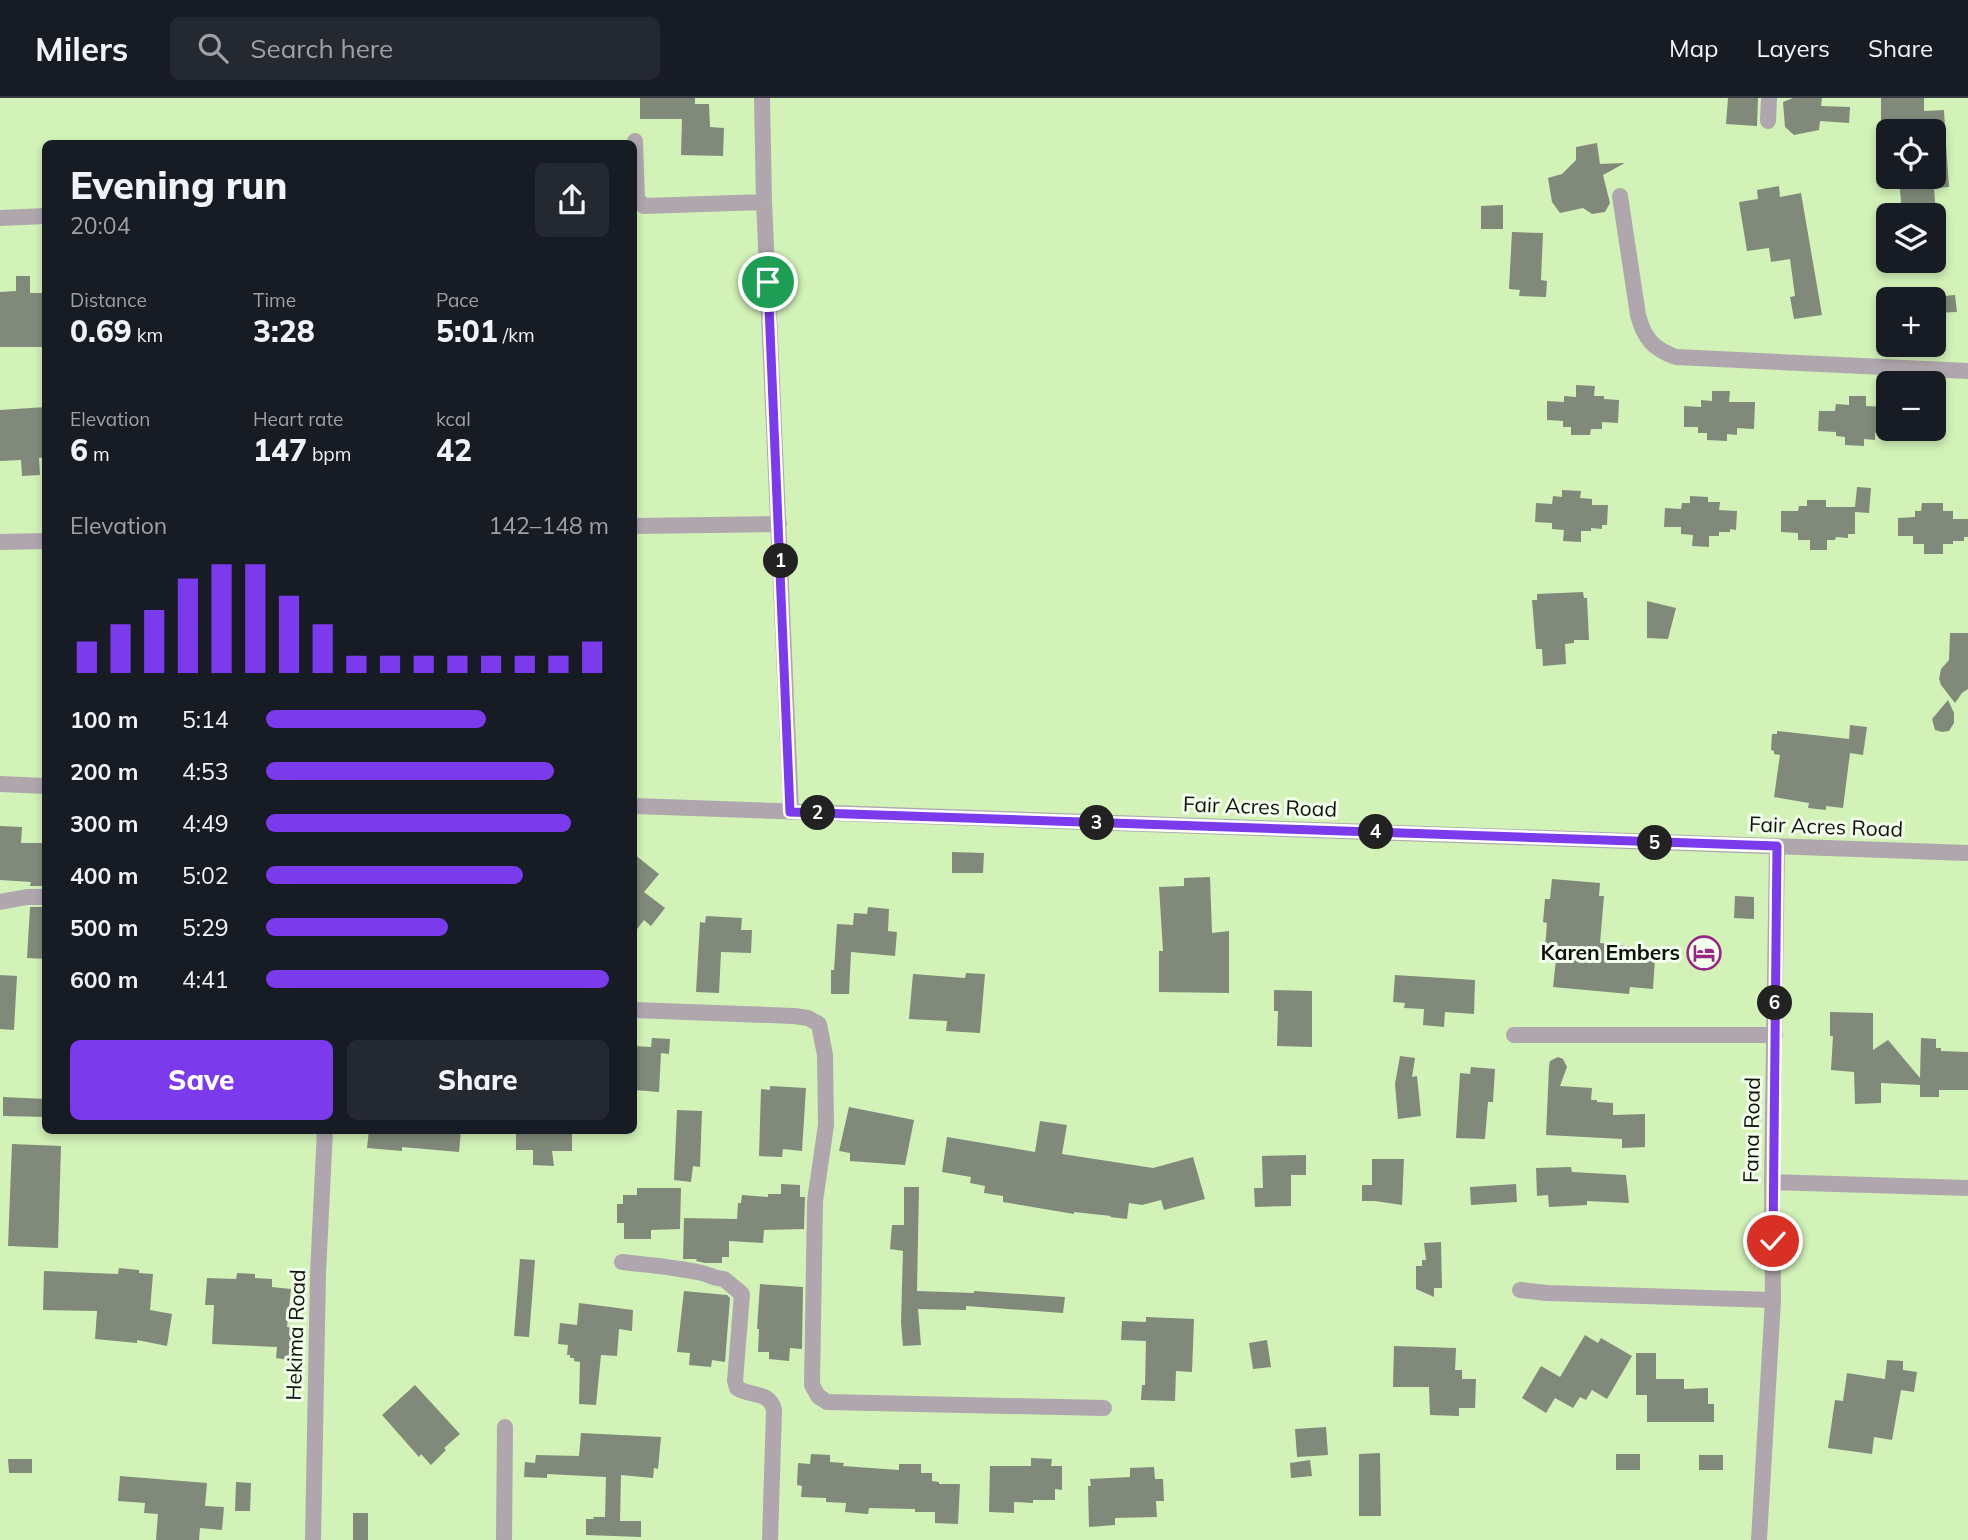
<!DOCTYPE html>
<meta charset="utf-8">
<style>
:root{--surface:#171b24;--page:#242831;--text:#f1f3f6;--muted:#9ea1a6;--line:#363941;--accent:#7c3aed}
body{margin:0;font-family:Mulish,sans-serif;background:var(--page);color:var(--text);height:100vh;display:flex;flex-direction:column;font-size:26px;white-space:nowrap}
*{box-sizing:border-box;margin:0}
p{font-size:23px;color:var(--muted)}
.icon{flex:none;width:38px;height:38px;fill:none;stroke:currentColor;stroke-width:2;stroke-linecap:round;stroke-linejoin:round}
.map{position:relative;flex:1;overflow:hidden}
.details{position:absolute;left:42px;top:42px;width:595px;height:994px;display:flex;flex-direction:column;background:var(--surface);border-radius:10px;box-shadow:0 4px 10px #0003}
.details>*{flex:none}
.tools{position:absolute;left:1876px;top:21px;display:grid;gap:14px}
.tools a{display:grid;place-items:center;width:70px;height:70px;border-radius:10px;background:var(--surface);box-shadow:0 4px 10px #0003;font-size:35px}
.pin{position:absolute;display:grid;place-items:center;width:60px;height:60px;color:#fff;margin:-30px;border:4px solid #fff;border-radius:50%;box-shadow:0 2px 7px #0007}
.km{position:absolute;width:35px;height:35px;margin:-18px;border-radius:50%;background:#222;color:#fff;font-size:19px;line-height:35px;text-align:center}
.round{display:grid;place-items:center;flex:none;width:74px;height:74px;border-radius:10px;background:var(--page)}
.summary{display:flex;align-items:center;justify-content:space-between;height:119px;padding:0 28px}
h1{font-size:38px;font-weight:800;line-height:52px}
.stats{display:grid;grid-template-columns:repeat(3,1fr);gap:10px;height:119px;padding:7px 28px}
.stats div{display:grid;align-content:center}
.stats b{font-size:30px;font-weight:800}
.stats small{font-size:19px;font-weight:400}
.stats p{font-size:19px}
.chart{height:196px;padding:14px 28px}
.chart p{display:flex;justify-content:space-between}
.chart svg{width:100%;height:126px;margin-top:7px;stroke:var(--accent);stroke-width:6}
.action{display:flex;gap:14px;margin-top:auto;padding:14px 28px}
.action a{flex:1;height:80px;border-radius:10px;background:var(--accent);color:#fff;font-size:28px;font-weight:800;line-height:80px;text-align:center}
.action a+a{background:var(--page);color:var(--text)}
ul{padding:0 28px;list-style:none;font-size:23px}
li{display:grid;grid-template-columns:112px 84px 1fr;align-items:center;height:52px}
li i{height:18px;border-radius:9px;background:var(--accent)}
header{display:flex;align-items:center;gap:42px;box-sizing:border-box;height:98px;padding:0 35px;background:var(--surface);border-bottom:2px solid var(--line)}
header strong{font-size:33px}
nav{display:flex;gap:38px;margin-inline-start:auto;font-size:24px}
.search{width:490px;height:63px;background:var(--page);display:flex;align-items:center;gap:18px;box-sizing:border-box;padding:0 24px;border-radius:10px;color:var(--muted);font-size:26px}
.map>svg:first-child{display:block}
.green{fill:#d2f2b8;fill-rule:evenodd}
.building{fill:#818a7a}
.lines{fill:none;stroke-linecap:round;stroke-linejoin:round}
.street{stroke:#afa7ad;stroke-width:16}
.route-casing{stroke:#fff;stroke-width:14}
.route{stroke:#7c3aed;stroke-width:9}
.labels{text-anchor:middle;stroke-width:6;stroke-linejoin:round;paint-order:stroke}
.street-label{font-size:21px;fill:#0d110b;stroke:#f4feec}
.poi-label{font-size:21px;font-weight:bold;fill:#0d110b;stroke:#f4feec;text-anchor:end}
</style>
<header>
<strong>Milers</strong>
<div class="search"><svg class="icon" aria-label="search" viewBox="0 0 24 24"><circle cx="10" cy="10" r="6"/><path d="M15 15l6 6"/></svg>Search here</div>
<nav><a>Map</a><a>Layers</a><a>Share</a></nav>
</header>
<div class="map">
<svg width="1968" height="1442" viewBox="0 0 1968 1442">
<rect width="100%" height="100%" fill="#f4feec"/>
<path class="green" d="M0,0h1968v1442h-1968zM1888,33h46v46h-46zM46,46h588v986h-588zM1888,117h46v46h-46zM1888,201h46v46h-46zM1888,285h46v46h-46z"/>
<path class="building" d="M640,0h55v6h14l1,23 14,1 -1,28 -42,-1 1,-36h-42z
M1728,0h30l-1,28 -31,-2z
M1793,0h29l-1,8 29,1 -1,16 -29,-2 -1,9 -25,5 -9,-8 -2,-25z
M1881,0h43v13l20,-1 1,18h-64z
M1934,33h11l4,56 -15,1 2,27h-34l-3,-38h35v2z
M1597,45l3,21 25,-1 -22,12 7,28 -5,9 -13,2 -9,-6 -23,5 -8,-11 -4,-24 14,-4 14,-14v-13z
M1779,88l1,11 21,-4 21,122 -28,4 -4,-22 5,-1 -5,-37 -19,3 -2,-14 -22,3 -8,-49 19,-3 -1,-9z
M1503,107v24h-22v-23z
M1512,134l31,1 -2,47 6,1 -1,16 -27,-1 1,-6 -11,-1z
M16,178h14v17h16l-1,54h-45v-55l16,-1z
M1955,197l2,17 -23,1v-16z
M1576,287l19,1 -1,10h10v3l15,1 -1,23 -16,-1v7h-11l-1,6h-19v-8h-8v-6l-16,-1v-19l17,1v-6l12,1z
M1712,293h18l-1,11h26l-1,27 -17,-1v7l-10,-1v7l-20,-1v-7h-9v-6h-14v-21l17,1v-7l11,1z
M1849,298h17v10l22,1v27l-13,-1v7l-11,-1v7l-19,-1v-8l-9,-1v-4l-18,-1 1,-20h16l1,-7 13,1z
M46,309v50l-7,1 1,17 -18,1 -1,-16 -21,1v-51z
M1857,389l14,1 -2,25 -14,-1v22h-7v4l-12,-1 -1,3h-8v10h-17v-10h-12v-7l-17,-1v-21h17l1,-5h8v-6h19v7h29z
M1562,392l19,1 -1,7 12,1v6h16l-1,20h-5v4l-11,-1v3h-10v11l-18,-1 1,-11 -12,-1v-6l-17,-1 1,-19 16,1 1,-8 9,1z
M1690,398l18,1v5h12l-1,8 18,1 -1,19 -6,-1v3h-11v4h-10v11l-17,-1 1,-11 -12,-1v-7h-17l1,-19 16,1 1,-6h8z
M1922,405h21v8h10v8h15v18h-4v4h-11v3h-10v10h-19v-10h-11v-8h-15v-18l17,-1v-6h6z
M1583,494l1,6h3l2,42h-15v3l-9,1 1,20 -23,2 -1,-17h-6l-4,-49h5v-6z
M1647,503l29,7 -8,31 -21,-1z
M1950,535h18v56l-6,4 -7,10 -14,-18 -2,-6 2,-10 8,-9z
M1948,602l6,13v10l-5,8 -7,1 -7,-2 -3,-11z
M1850,627l17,2 -4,28 -13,-2 -7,55 -17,-2v4l-18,-2 1,-5 -35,-6 6,-42 -6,-1v-3l-3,-1 1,-16h5v-3l72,8z
M0,728l22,1 -1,16h25v43h-16l1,-4 -31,-2z
M952,754l32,1 -1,20h-31z
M634,756l25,20 -15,18 21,16 -14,18 -7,-6 -10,13z
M1210,779l2,56 17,-2v62l-70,-1v-41h4l-4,-64 25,-1v-8z
M1552,781l48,4 -1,13h5l-4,47 34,4 -1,10 22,1 -2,31 -23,-2 -1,7 -76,-7 4,-37 -12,-2 2,-25 -4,-1 2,-23h5z
M1735,798l19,1v22l-20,-1z
M30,809h16v52l-19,-1z
M868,809l21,2 -1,22 9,1 -2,24 -44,-4 -2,42h-18v-24h3l3,-46 16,1 1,-12 13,1z
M706,818l36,2 -1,12h11l-1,23 -30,-1 -2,41 -23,-1 4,-70 5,1z
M966,875l19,1 -5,59 -34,-2 1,-10 -38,-2 4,-45 52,4z
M0,877l17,1 -3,54 -14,-1z
M1395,877l80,5 -1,34 -29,-2 -1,15 -21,-2 1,-16 -20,-1 1,-5 -12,-1z
M1274,892l38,1v56l-35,-1 1,-35h-4z
M1830,914l43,1v37l15,-10 32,38 1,-40 15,1v9h5v3l27,1v38h-29v7h-19v-12l-39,-2v20l-26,1 -1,-32 -23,-2 2,-34h-3z
M652,940l18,1 -1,15 -8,-1 -2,39 -25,-2v-44l17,1z
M1400,958l15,2 -3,19 5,-1 4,40 -23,3 -3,-35z
M1558,959l5,2 4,8 -7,19 32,2 -1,12h6v2l16,1v12l32,-1v33l-23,1v-9l-76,-4 3,-69 1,-5z
M1471,969l24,2 -2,33h-5l-3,37 -29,-1 4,-65 10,1z
M770,988l36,2 -4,63 -19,-2 -1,8 -23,-1 2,-67 9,1z
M3,999l43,2v18l-43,-1z
M849,1009l65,13 -9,45 -55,-4v-8l-11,-2z
M677,1012l25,1 -2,56 -7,-1 -2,16 -17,-2z
M1040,1023l27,4 -5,29 91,14 40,-11 12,42 -41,11 -3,-10 -19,5 -13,-2 -2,16 -17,-2 1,-1 -37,-4v2l-71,-12v-6l-19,-3 1,-7 -15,-3 1,-6 -29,-5 5,-35 88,15z
M369,1032h92l-2,22 -57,-5v4l-35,-3z
M516,1032h56v21h-20l2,15 -21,-1v-15h-17z
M12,1046l49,2 -3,102 -50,-2z
M1306,1057v20h-15v31l-36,1 -1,-19h9l-1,-32z
M1372,1061h32l-2,46 -27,-4h-13v-16h10z
M1571,1069l1,5 54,3 3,28 -42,-2v4l-38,2 -1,-12 -11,1 -1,-28z
M781,1086l19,1v12h5l-1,32 -40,1 -1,13 -34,-2v16h-7v6h-17l-9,-2 1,-2h-14l1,-41 53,1 1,-16h3l1,-8 26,2v-3h13z
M1516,1086l1,18 -46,3 -1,-18z
M904,1089h15l-2,104 57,2v-2l91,6 -2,16 -97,-7v4l-48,-1 3,36 -18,1 -2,-23 2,-72 -13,-2 2,-24h12z
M637,1090h44l-1,41 -29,1v9h-27v-16h-7v-19h6v-9h14z
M1441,1144l1,46h-8v9l-18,-8v-23h6v-6h4l-2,-17z
M520,1161l15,1 -6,77 -15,-1z
M119,1170l20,2v3l14,1 -3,36 22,4 -5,32 -30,-6v3l-42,-4 2,-28 -54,-1 1,-39 74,3z
M237,1175l18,1v4l17,1v8l19,2 -4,38 14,2 -4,32 -21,-3 1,-11 -65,-3 2,-39h-9l2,-27 29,1z
M760,1186l43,3 -1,62 -12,-1 -1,13 -20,-2v-7h-11l1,-23h-2z
M684,1193l43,4 3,3 -5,64 -13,-2 -1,7 -22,-2 1,-12 -13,-1z
M579,1205l54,7 -1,21 -13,-2 -2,27 -16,-1 -5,50 -17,-1 1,-42 -6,-1v-3h-4v-3h-3l1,-10 -10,-1 2,-21 17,2z
M1146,1219l48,2 -2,53 -16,-1 -1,30 -34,-1 1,-15h3l1,-44 -25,-1 1,-19 24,1z
M1585,1237l13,8 3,-5 31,18 -25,43 -15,-9 -6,10 -6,-3 -7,11 -18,-10 -9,15 -24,-15 19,-32 19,11z
M1267,1242l4,27 -18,2 -4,-26z
M1394,1248l62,2 -1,22h7v9h14l-1,29h-16v8l-29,-1 -1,-28h-36z
M1636,1255h20v26h28v10l24,-1v16h6v18h-67v-27h-11z
M1887,1262l16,1v9l14,2 -3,20 -13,-2 -9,50 -18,-3 -2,17 -44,-6 7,-48 8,1 4,-28 38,6z
M415,1287l45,49 -16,14 2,2 -15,15 -10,-11 -2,3 -37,-42z
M1326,1329l2,28 -31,2 -2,-28z
M581,1335l80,4 -3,32 -4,-1 -1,10 -32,-3 -1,46h21v16l-55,-2v-16h8l-1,-2h12l1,-40 -59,-3v4l-23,-1 1,-15 10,1 1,-8 43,1z
M1380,1355l1,63h-22v-62z
M811,1356l19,1v7l14,1 -1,3 56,4v-6h22v9h11v8l7,1v2h21l-2,40 -23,-1v-11h-20v-3l-46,-1 -1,6 -23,-2 1,-9 -20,-1v-4l-25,-1 1,-11 -5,-1 1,-22 12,1z
M1616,1356h24v16h-24z
M1699,1357h24v15h-24z
M1031,1360l21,1 -1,7h11v24l-7,-1v11h-22v3l-19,-1v11l-25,-1 1,-46h41z
M8,1361h24v14h-23z
M1310,1362l2,16 -21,2 -1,-15z
M1154,1369l1,12h8l1,22h-8l1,16 -42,1v7l-26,2 -1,-41h3l-1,-7 40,-2v-9z
M120,1378l87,7 -2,23 19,1 -2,23 -22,-2 -1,12h-43l2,-26 -14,-1 1,-10 -27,-2z
M236,1384l15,1 -1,28h-15z
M353,1415h15v27h-15z"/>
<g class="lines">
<path class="street" d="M762,0l2,104 27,610
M1768,23l1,-23
M635,43l2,58 7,7 120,-4
M1620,98l18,119c6,23 15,34 38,42l292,14
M0,120l46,-2
M634,428l145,-2
M0,444l46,-1
M0,686l46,2
M634,708l1334,47
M0,804l27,-5h19
M634,912l160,6 14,2 11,6 6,31 1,70 -11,76 -3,184 6,11 9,6 277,6
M1514,937h261
M1772,1084l196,6
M622,1164c27,3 54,5 80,11 8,2 14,6 22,6l18,15 -7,87 2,7c14,9 33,3 37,22l-4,130
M1520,1192l27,3 226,7
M313,1442l5,-267 7,-143
M504,1442l1,-113
M1759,1442l14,-240 -1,-118 5,-336"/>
</g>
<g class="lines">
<defs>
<path id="route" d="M768,184l22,530 987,34 -4,395"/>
</defs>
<use href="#route" class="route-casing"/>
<use href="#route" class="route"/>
</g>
<defs>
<symbol id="hotel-ring" viewBox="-11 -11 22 22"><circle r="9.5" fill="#f4feec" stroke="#962585" stroke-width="1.5"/><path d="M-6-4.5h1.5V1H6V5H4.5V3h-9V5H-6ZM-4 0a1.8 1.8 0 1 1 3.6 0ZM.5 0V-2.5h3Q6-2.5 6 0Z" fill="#962585"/></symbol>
</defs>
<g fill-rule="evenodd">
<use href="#hotel-ring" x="1685" y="836" width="38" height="38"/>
</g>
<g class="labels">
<g class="street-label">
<text transform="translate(1260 709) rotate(2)" y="7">Fair Acres Road</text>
<text transform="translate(1826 729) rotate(2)" y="7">Fair Acres Road</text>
<text transform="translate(1752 1032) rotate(-89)" y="7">Fana Road</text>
<text transform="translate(296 1237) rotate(-88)" y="7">Hekima Road</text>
</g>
<g class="poi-label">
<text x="1680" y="862">Karen Embers</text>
</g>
</g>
</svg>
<div class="tools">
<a><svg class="icon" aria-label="locate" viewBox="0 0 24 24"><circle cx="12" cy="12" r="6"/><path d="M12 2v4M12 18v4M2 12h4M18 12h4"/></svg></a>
<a><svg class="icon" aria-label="layers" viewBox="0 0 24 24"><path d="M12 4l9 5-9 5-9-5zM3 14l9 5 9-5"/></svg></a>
<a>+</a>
<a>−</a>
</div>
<div class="pin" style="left:768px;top:184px;background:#1e9e55"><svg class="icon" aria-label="arrive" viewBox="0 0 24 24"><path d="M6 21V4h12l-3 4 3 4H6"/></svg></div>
<div class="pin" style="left:1773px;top:1143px;background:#d93025"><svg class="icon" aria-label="check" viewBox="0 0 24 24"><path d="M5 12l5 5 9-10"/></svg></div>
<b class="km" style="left:781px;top:463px">1</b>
<b class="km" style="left:818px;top:715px">2</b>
<b class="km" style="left:1097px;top:725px">3</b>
<b class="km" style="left:1376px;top:734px">4</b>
<b class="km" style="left:1655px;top:745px">5</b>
<b class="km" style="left:1775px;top:905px">6</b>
<section class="details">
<div class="summary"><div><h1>Evening run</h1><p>20:04</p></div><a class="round"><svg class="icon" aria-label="share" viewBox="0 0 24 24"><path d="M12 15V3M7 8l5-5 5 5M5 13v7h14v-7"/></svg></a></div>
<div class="stats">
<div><p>Distance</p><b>0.69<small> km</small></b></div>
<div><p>Time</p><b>3:28</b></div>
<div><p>Pace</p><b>5:01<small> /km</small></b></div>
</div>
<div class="stats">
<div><p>Elevation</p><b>6<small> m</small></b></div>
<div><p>Heart rate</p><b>147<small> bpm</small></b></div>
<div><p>kcal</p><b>42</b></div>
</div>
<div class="chart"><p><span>Elevation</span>142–148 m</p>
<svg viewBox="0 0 160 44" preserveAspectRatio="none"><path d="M5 44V33M15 44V27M25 44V22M35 44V11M45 44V6M55 44V6M65 44V17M75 44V27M85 44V38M95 44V38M105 44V38M115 44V38M125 44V38M135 44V38M145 44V38M155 44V33"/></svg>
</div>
<ul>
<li><b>100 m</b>5:14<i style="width:64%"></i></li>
<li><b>200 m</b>4:53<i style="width:84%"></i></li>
<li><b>300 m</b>4:49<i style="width:89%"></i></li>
<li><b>400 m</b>5:02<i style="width:75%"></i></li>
<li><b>500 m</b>5:29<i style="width:53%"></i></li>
<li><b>600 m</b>4:41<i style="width:100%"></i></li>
</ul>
<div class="action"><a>Save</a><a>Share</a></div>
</section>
</div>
